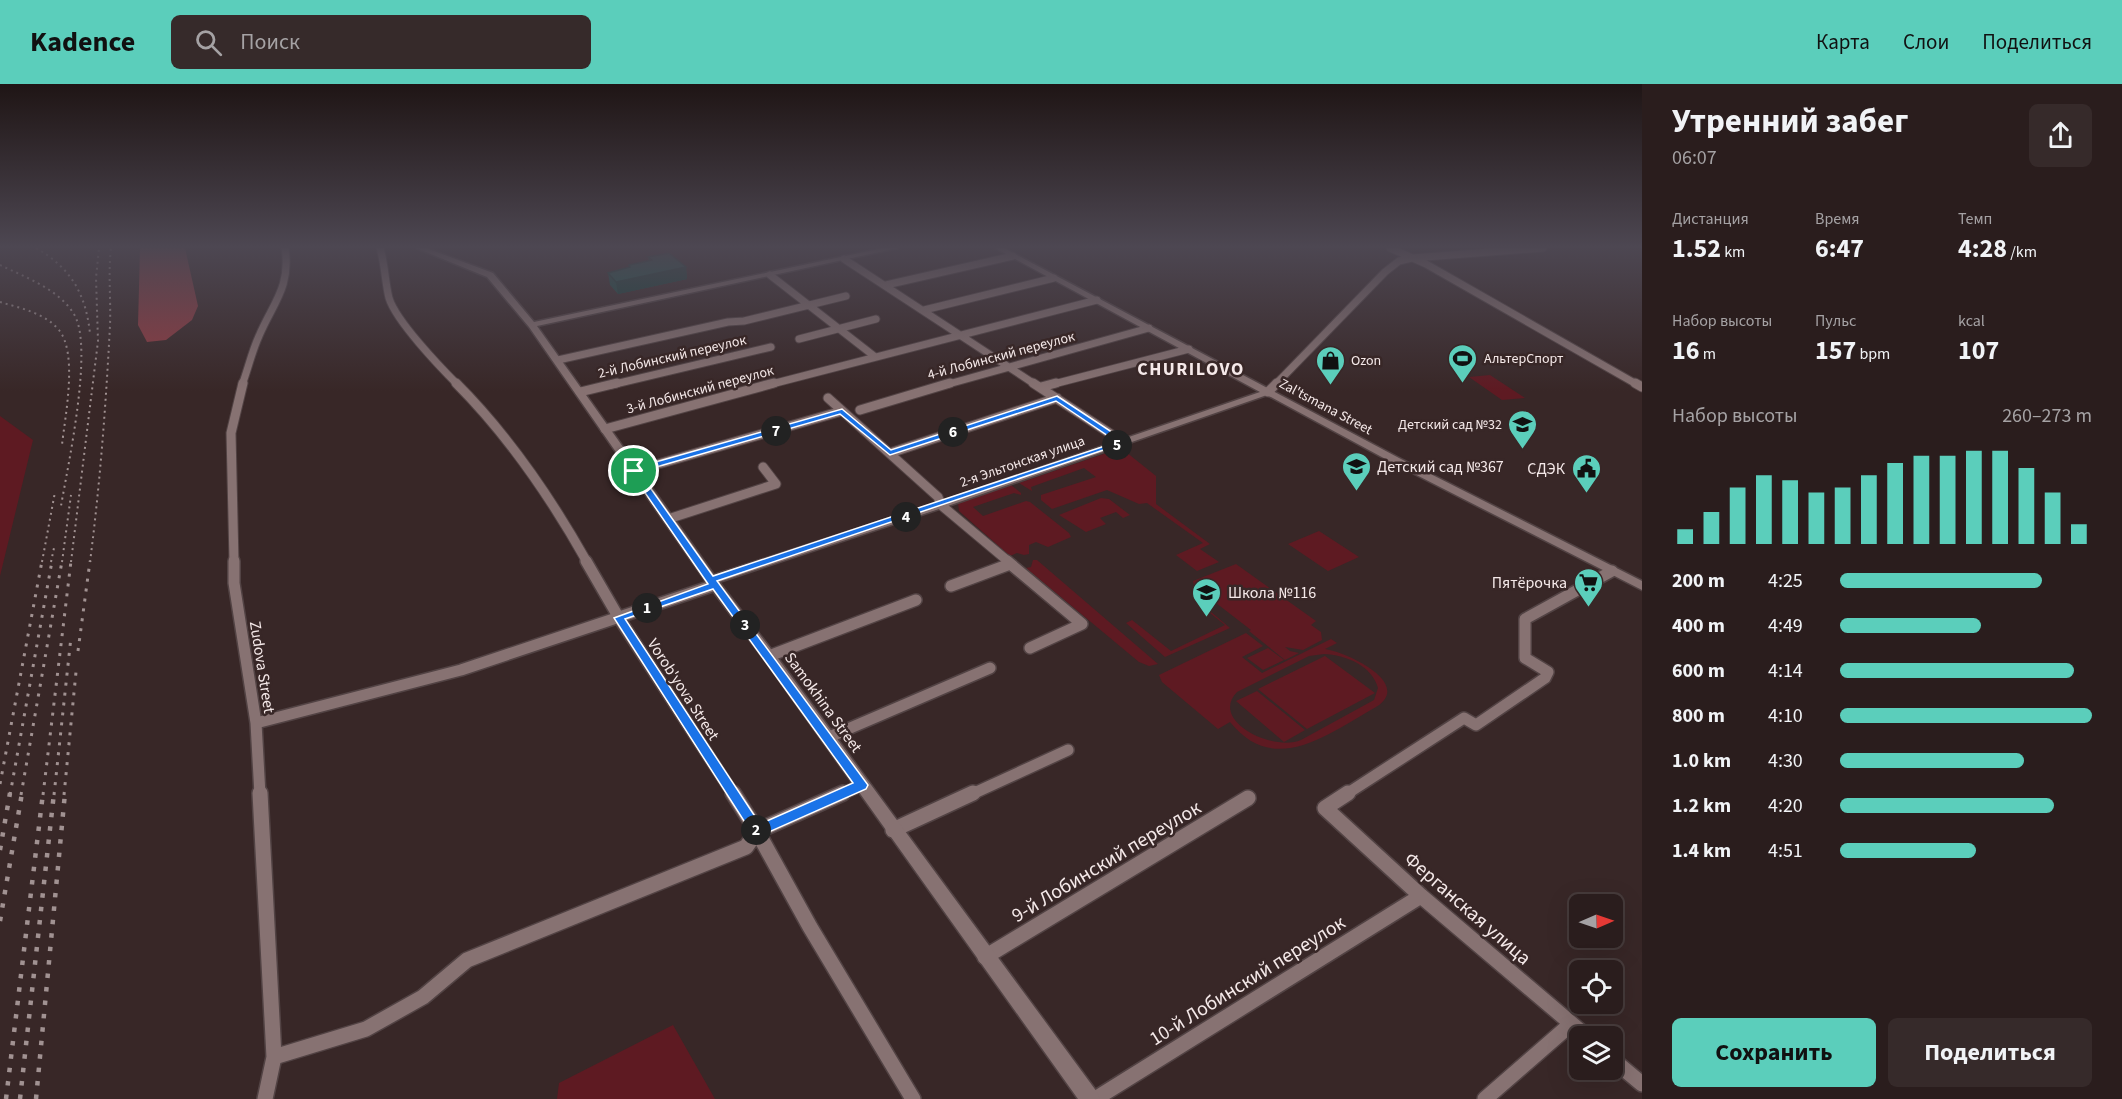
<!DOCTYPE html>
<html lang="ru">
<meta charset="utf-8">
<style>
:root{--surface:#2a1d1d;--page:#362a2a;--text:#f1f3f6;--muted:#a5a2a4;--line:#463b3b;--accent:#5bcebb}
body{margin:0;font-family:"Source Sans 3",sans-serif;background:var(--page);color:var(--text);height:100vh;display:flex;flex-direction:column;font-size:22px;white-space:nowrap}
*{box-sizing:border-box;margin:0}
p{font-size:20px;color:var(--muted)}
.icon{flex:none;width:33px;height:33px;fill:none;stroke:currentColor;stroke-width:2;stroke-linecap:round;stroke-linejoin:round}
.map{position:relative;flex:1;overflow:hidden}
.drawer{display:flex;flex-direction:column;background:var(--surface);width:480px}
.drawer>*{flex:none}
.needle{width:39px;rotate:88deg}
.tools{position:absolute;left:1569px;top:810px;display:grid;gap:12px}
.tools a{display:grid;place-items:center;width:54px;height:54px;border-radius:9px;background:var(--surface);box-shadow:0 6px 24px #0002,0 0 0 2px var(--line);font-size:30px}
.pin{position:absolute;display:grid;place-items:center;width:51px;height:51px;color:#fff;margin:-26px;border:3px solid #fff;border-radius:50%;box-shadow:0 2px 6px #0007}
.km{position:absolute;width:30px;height:30px;margin:-15px;border-radius:50%;background:#222;color:#fff;font-size:16px;line-height:30px;text-align:center}
.round{display:grid;place-items:center;flex:none;width:63px;height:63px;border-radius:9px;background:var(--page)}
.overview{display:flex;align-items:center;justify-content:space-between;height:102px;padding:0 30px}
h1{font-size:33px;font-weight:700;line-height:45px}
.metrics{display:grid;grid-template-columns:repeat(3,1fr);gap:9px;height:102px;padding:6px 30px}
.metrics div{display:grid;align-content:center}
.metrics b{font-size:26px;font-weight:700}
.metrics small{font-size:16px;font-weight:400}
.metrics p{font-size:16px}
.chart{height:168px;padding:12px 30px}
.chart p{display:flex;justify-content:space-between}
.chart svg{width:100%;height:108px;margin-top:6px;stroke:var(--accent);stroke-width:6}
.primary-button{display:flex;gap:12px;margin-top:auto;padding:12px 30px}
.primary-button a{flex:1;height:69px;border-radius:9px;background:var(--accent);color:#111;font-size:24px;font-weight:700;line-height:69px;text-align:center}
.primary-button a+a{background:var(--page);color:var(--text)}
ul{padding:0 30px;list-style:none;font-size:20px}
li{display:grid;grid-template-columns:96px 72px 1fr;align-items:center;height:45px}
li i{height:15px;border-radius:8px;background:var(--accent)}
header{display:flex;align-items:center;gap:36px;box-sizing:border-box;height:84px;padding:0 30px;background:var(--accent);color:#111}
header strong{font-size:28px}
nav{display:flex;gap:33px;margin-inline-start:auto;font-size:21px}
.search{width:420px;height:54px;background:var(--page);display:flex;align-items:center;gap:15px;box-sizing:border-box;padding:0 21px;border-radius:9px;color:var(--muted);font-size:22px}
main{display:flex;flex:1;min-height:0}
.map>svg:first-child{display:block}
.green{fill:#5e1a22;fill-rule:evenodd}
.forest{fill:#923a41}
.lines{fill:none;stroke-linecap:round;stroke-linejoin:round}
.minor-far3-casing{stroke:#524344;stroke-width:9}
.minor-far2-casing{stroke:#524344;stroke-width:11}
.minor-far1-casing{stroke:#524344;stroke-width:14}
.minor-casing{stroke:#524344;stroke-width:18}
.tertiary-casing{stroke:#524344;stroke-width:3}
.minor-far3{stroke:#877272;stroke-width:7}
.minor-far2{stroke:#877272;stroke-width:9}
.minor-far1{stroke:#877272;stroke-width:11}
.minor{stroke:#877272;stroke-width:15}
.tertiary{fill:#877272;fill-rule:evenodd}
.rail-far2{stroke:#a19292;stroke-width:2;stroke-dasharray:2 4;stroke-linecap:butt}
.rail-far1{stroke:#a19292;stroke-width:3;stroke-dasharray:3 7;stroke-linecap:butt}
.rail{stroke:#a19292;stroke-width:4.5;stroke-dasharray:4.5 9;stroke-linecap:butt}
.wall{fill:#125047}
.shaded-wall{fill:#0f413a}
.building{fill:#155d53;stroke:#0f413a;stroke-width:1.5}
.route{fill:#1a73e8;stroke:#fff;stroke-width:1.5;fill-rule:evenodd}
.labels{text-anchor:middle;stroke-width:5;stroke-linejoin:round;paint-order:stroke}
.far-street-label{font-size:14px;fill:#f5e9e9;stroke:#382727}
.far-poi-label{font-size:14px;fill:#f5e9e9;stroke:#382727;text-anchor:start}
.poi-label{font-size:16px;fill:#f5e9e9;stroke:#382727;text-anchor:start}
.street-label{font-size:16px;fill:#f5e9e9;stroke:#382727}
.far-district-label{font-size:18px;font-weight:bold;letter-spacing:1.5px;fill:#f5e9e9;stroke:#382727}
.near-street-label{font-size:20px;fill:#f5e9e9;stroke:#382727}
</style>
<header>
<strong>Kadence</strong>
<div class="search"><svg class="icon" aria-label="search" viewBox="0 0 24 24"><circle cx="10" cy="10" r="6"/><path d="M15 15l6 6"/></svg>Поиск</div>
<nav><a>Карта</a><a>Слои</a><a>Поделиться</a></nav>
</header>
<main>
<div class="map">
<svg width="1642" height="1015" viewBox="0 0 1642 1015">
<rect width="100%" height="100%" fill="#382727"/>
<path class="green" d="M1490,291l35,23 -23,2 -33,-23z
M0,332l33,24 -33,136z
M1121,364l35,28v28l54,40 -10,5 19,13 -22,9 -21,-16 27,-12 -56,-40 -8,1 -32,-14 -55,19 -11,-9v-5l55,-18 -12,-9 -53,19 1,4 -13,-8z
M1011,401l10,8v2l-7,-2 -41,14 10,9 43,-15 4,1 39,31 2,4 -23,10 -12,-5 -7,3v9l-5,1 -7,-2 -7,3 -51,-45 -1,-8z
M1101,414l8,1 21,16 -7,3 -7,-6 -16,6 6,6 -20,8 -27,-17z
M1319,447l40,26 -31,14 -40,-27z
M1033,476h4l121,104 -9,2 -10,-4 -113,-94 5,-1z
M1236,480l80,57 -5,4 10,7 1,8 -19,10 -18,-3 5,4 9,2 -14,7 -36,-29 2,-1 -57,-44 -1,-5z
M1197,516l33,28 -65,29 -39,-34 6,-3 39,31 54,-26 -30,-24z
M1246,549l17,13 -21,11 20,16 69,-34 6,4 -12,6c21,3 89,34 51,58 -47,26 -101,71 -146,15l-12,7 -56,-47 -3,-7zM1324,570c21,1 48,11 54,34l-4,12 -73,40c-28,12 -92,-19 -64,-48l72,-36z
M1268,564l16,12 -21,10 -16,-12z
M1325,572l50,37 -68,36 -49,-40z
M1257,607l48,39 -21,12 -48,-41z
M673,941l42,74h-158l2,-16z"/>
<path class="forest" d="M140,164h45l13,58 -6,14 -26,20 -19,2 -9,-17z"/>
<g class="lines">
<defs>
<path id="minor-far3" d="M380,164c5,17 5,34 9,50 7,23 51,69 69,87
M1390,164l36,16 212,121
M844,175l192,126
M770,191l104,81
M886,201l127,-29
M924,226l130,-32
M799,255l77,-20
M558,276l170,-38 16,-1 102,-25
M242,301c6,-16 10,-34 17,-49 14,-33 32,-49 26,-88
M611,301l160,-38
M768,301l329,-85
M945,301l204,-57
M1050,301l139,-36
M1275,301l110,-113 14,-11 13,-3 131,-10"/>
<path id="minor-far2" d="M456,299c52,52 95,115 131,179
M1033,299l90,59
M1635,299l7,4
M1041,303l15,-4
M580,308l37,-9
M1268,308l9,-9
M828,314l110,99 3,8 68,57
M860,326l90,-27
M605,345l169,-46
M890,369l167,-55
M634,387l208,-60
M668,435l108,-35 -13,-17
M234,478l-3,-129 12,-50"/>
<path id="minor-far1" d="M234,477v22l22,140 4,72
M586,477l33,57 115,177
M1007,477l75,63 -52,24
M951,502l59,-22
M769,572l147,-56
M256,639l205,-53 254,-85
M827,654l163,-70
M839,711l23,-10
M970,711l98,-45
M1345,711l119,-77 12,7 69,-47 3,-6 -23,-14v-39l87,-48"/>
<path id="minor" d="M260,709l14,264 -9,42
M733,709l24,38 53,96 103,172
M1348,709l-23,15 96,88 165,140
M893,746l80,-37
M985,873l263,-159
M274,973l92,-28 57,-32 44,-37 279,-113 11,-16 86,-38
M1612,975l30,25
M1095,1015l326,-203
M1485,1015l86,-75"/>
<path id="tertiary" d="M416,164h10l67,25 41,49 349,-74h15l-361,78 177,249 223,-72 323,-111 -265,-144h9l395,210 243,123v9l-251,-128 -124,-67 -322,112 -226,75 55,71 323,439 3,7h-22l-314,-440 -57,-76 -178,-256 -42,-50z"/>
</defs>
<use href="#minor-far3" class="minor-far3-casing"/>
<use href="#minor-far2" class="minor-far2-casing"/>
<use href="#minor-far1" class="minor-far1-casing"/>
<use href="#minor" class="minor-casing"/>
<use href="#tertiary" class="tertiary-casing"/>
<use href="#minor-far3" class="minor-far3"/>
<use href="#minor-far2" class="minor-far2"/>
<use href="#minor-far1" class="minor-far1"/>
<use href="#minor" class="minor"/>
<use href="#tertiary" class="tertiary"/>
<path class="rail-far2" d="M36,164c35,20 50,46 54,86
M0,181c25,12 61,25 75,51 18,34 -7,149 -14,190
M0,218c20,6 45,11 59,28 19,24 6,86 3,115
M42,478l13,-70
M51,478l3,-14
M62,478l9,-67
M71,478l27,-221 -2,-63 3,-30
M90,478c10,-78 16,-158 20,-237 1,-26 -2,-51 1,-77"/>
<path class="rail-far1" d="M78,567l12,-90
M0,700l42,-223
M10,711l42,-234
M21,711l41,-234
M43,711l28,-234
M54,711l17,-158
M64,711l12,-123"/>
<path class="rail" d="M0,766l10,-57
M0,837l22,-128
M6,1015l37,-306
M20,1015l34,-306
M36,1015l29,-306"/>
</g>
<path class="wall" d="M648,173l38,10 1,12 -69,15 -8,-9 -2,-12 21,-6v-2l20,-4z"/>
<path class="shaded-wall" d="M686,183l1,12 -69,15 -2,-12z"/>
<path class="building" d="M669,169l17,14 -70,15 -8,-9 22,-6 -1,-2 23,-5 -4,-3z"/>
<linearGradient id="sky" x2="0" y2="1"><stop stop-color="#1f1515"/><stop offset="0.53" stop-color="#4d4752"/><stop offset="1" stop-color="#4d4752" stop-opacity="0"/></linearGradient>
<rect width="1642" height="307" fill="url(#sky)"/>
<path class="route" d="M1057,312l70,46 -410,139 151,204 -2,4 -104,46h-9l-139,-217 94,-34 -78,-113 1,-2 211,-60 49,41zM1056,317l61,41 -404,134 -74,-104 201,-58 50,41zM713,505l140,194 -93,41 -135,-205z"/>
<defs>
<symbol id="stadium-pin" viewBox="-11 -11 22 30"><path d="M0 17L-7.5 6A9.5 9.5 0 1 1 7.5 6Z" fill="#5bcebb" stroke="#382727"/><path d="M0-5a6.5 5 0 1 0 0 10a6.5 5 0 1 0 0-10ZM-3.5-1.8h7v3.6h-7Z" fill="#111"/></symbol>
<symbol id="shop-pin" viewBox="-11 -11 22 30"><path d="M0 17L-7.5 6A9.5 9.5 0 1 1 7.5 6Z" fill="#5bcebb" stroke="#382727"/><path d="M-5-2.5h2.3a2.7 3.5 0 0 1 5.4 0H5L5.5 6h-11ZM-1.5-2.5h3a1.5 2.3 0 0 0-3 0Z" fill="#111"/></symbol>
<symbol id="school-pin" viewBox="-11 -11 22 30"><path d="M0 17L-7.5 6A9.5 9.5 0 1 1 7.5 6Z" fill="#5bcebb" stroke="#382727"/><path d="M0-5L7-2L0 1L-7-2ZM-4 1L0 2.5L4 1V4Q0 6-4 4Z" fill="#111"/></symbol>
<symbol id="civic-pin" viewBox="-11 -11 22 30"><path d="M0 17L-7.5 6A9.5 9.5 0 1 1 7.5 6Z" fill="#5bcebb" stroke="#382727"/><path d="M-.6-6.5H3V-4.5H.6V-3L4-1V1h2V6H-6V1h2V-1L-.6-3ZM-1.2 2.5V6h2.4V2.5Z" fill="#111"/></symbol>
<symbol id="supermarket-pin" viewBox="-11 -11 22 30"><path d="M0 17L-7.5 6A9.5 9.5 0 1 1 7.5 6Z" fill="#5bcebb" stroke="#382727"/><path d="M-6-5.5h2.5l.6 2H6L4.5 2H-2.5L-4.4-4H-6ZM-1.5 3.2a1.3 1.3 0 1 0 .1 0ZM3 3.2a1.3 1.3 0 1 0 .1 0Z" fill="#111"/></symbol>
</defs>
<g fill-rule="evenodd">
<use href="#stadium-pin" x="1446" y="258" width="33" height="45"/>
<use href="#shop-pin" x="1314" y="260" width="33" height="45"/>
<use href="#school-pin" x="1506" y="324" width="33" height="45"/>
<use href="#school-pin" x="1340" y="366" width="33" height="45"/>
<use href="#civic-pin" x="1570" y="368" width="33" height="45"/>
<use href="#supermarket-pin" x="1572" y="482" width="33" height="45"/>
<use href="#school-pin" x="1190" y="492" width="33" height="45"/>
</g>
<g class="labels">
<g class="far-street-label">
<text transform="translate(1001 271) rotate(-15)" y="5">4-й Лобинский переулок</text>
<text transform="translate(672 272) rotate(-13)" y="5">2-й Лобинский переулок</text>
<text transform="translate(700 305) rotate(-15)" y="5">3-й Лобинский переулок</text>
<text transform="translate(1326 322) rotate(28)" y="5">Zal'tsmana Street</text>
<text transform="translate(1022 377) rotate(-19)" y="5">2-я Эльтонская улица</text>
</g>
<g class="far-poi-label">
<text x="1484" y="279">АльтерСпорт</text>
<text x="1351" y="281">Ozon</text>
<text x="1502" y="345" text-anchor="end">Детский сад №32</text>
</g>
<g class="poi-label">
<text x="1377" y="388">Детский сад №367</text>
<text x="1565" y="390" text-anchor="end">СДЭК</text>
<text x="1567" y="504" text-anchor="end">Пятёрочка</text>
<text x="1228" y="514">Школа №116</text>
</g>
<g class="street-label">
<text transform="translate(263 583) rotate(81)" y="6">Zudova Street</text>
<text transform="translate(684 605) rotate(57)" y="6">Vorob'yova Street</text>
<text transform="translate(824 618) rotate(54)" y="6">Samokhina Street</text>
</g>
<g class="far-district-label">
<text x="1191" y="291">CHURILOVO</text>
</g>
<g class="near-street-label">
<text transform="translate(1106 777) rotate(-31)" y="7">9-й Лобинский переулок</text>
<text transform="translate(1468 824) rotate(41)" y="7">Ферганская улица</text>
<text transform="translate(1247 896) rotate(-32)" y="7">10-й Лобинский переулок</text>
</g>
</g>
</svg>
<div class="tools">
<a><svg class="needle" viewBox="-14 -14 28 28"><path d="M0-13l5 13h-10z" fill="#e53935"/><path d="M0 13l5-13h-10z" fill="#a5a2a4"/></svg></a>
<a><svg class="icon" aria-label="locate" viewBox="0 0 24 24"><circle cx="12" cy="12" r="6"/><path d="M12 2v4M12 18v4M2 12h4M18 12h4"/></svg></a>
<a><svg class="icon" aria-label="layers" viewBox="0 0 24 24"><path d="M12 4l9 5-9 5-9-5zM3 14l9 5 9-5"/></svg></a>
</div>
<div class="pin" style="left:634px;top:387px;background:#1e9e55"><svg class="icon" aria-label="arrive" viewBox="0 0 24 24"><path d="M6 21V4h12l-3 4 3 4H6"/></svg></div>
<b class="km" style="left:647px;top:524px">1</b>
<b class="km" style="left:756px;top:746px">2</b>
<b class="km" style="left:745px;top:541px">3</b>
<b class="km" style="left:906px;top:433px">4</b>
<b class="km" style="left:1117px;top:361px">5</b>
<b class="km" style="left:953px;top:348px">6</b>
<b class="km" style="left:776px;top:347px">7</b>
</div>
<section class="drawer">
<div class="overview"><div><h1>Утренний забег</h1><p>06:07</p></div><a class="round"><svg class="icon" aria-label="share" viewBox="0 0 24 24"><path d="M12 15V3M7 8l5-5 5 5M5 13v7h14v-7"/></svg></a></div>
<div class="metrics">
<div><p>Дистанция</p><b>1.52<small> km</small></b></div>
<div><p>Время</p><b>6:47</b></div>
<div><p>Темп</p><b>4:28<small> /km</small></b></div>
</div>
<div class="metrics">
<div><p>Набор высоты</p><b>16<small> m</small></b></div>
<div><p>Пульс</p><b>157<small> bpm</small></b></div>
<div><p>kcal</p><b>107</b></div>
</div>
<div class="chart"><p><span>Набор высоты</span>260–273 m</p>
<svg viewBox="0 0 160 44" preserveAspectRatio="none"><path d="M5 44V38M15 44V31M25 44V21M35 44V16M45 44V18M55 44V23M65 44V21M75 44V16M85 44V11M95 44V8M105 44V8M115 44V6M125 44V6M135 44V13M145 44V23M155 44V36"/></svg>
</div>
<ul>
<li><b>200 m</b>4:25<i style="width:80%"></i></li>
<li><b>400 m</b>4:49<i style="width:56%"></i></li>
<li><b>600 m</b>4:14<i style="width:93%"></i></li>
<li><b>800 m</b>4:10<i style="width:100%"></i></li>
<li><b>1.0 km</b>4:30<i style="width:73%"></i></li>
<li><b>1.2 km</b>4:20<i style="width:85%"></i></li>
<li><b>1.4 km</b>4:51<i style="width:54%"></i></li>
</ul>
<div class="primary-button"><a>Сохранить</a><a>Поделиться</a></div>
</section>
</main>
